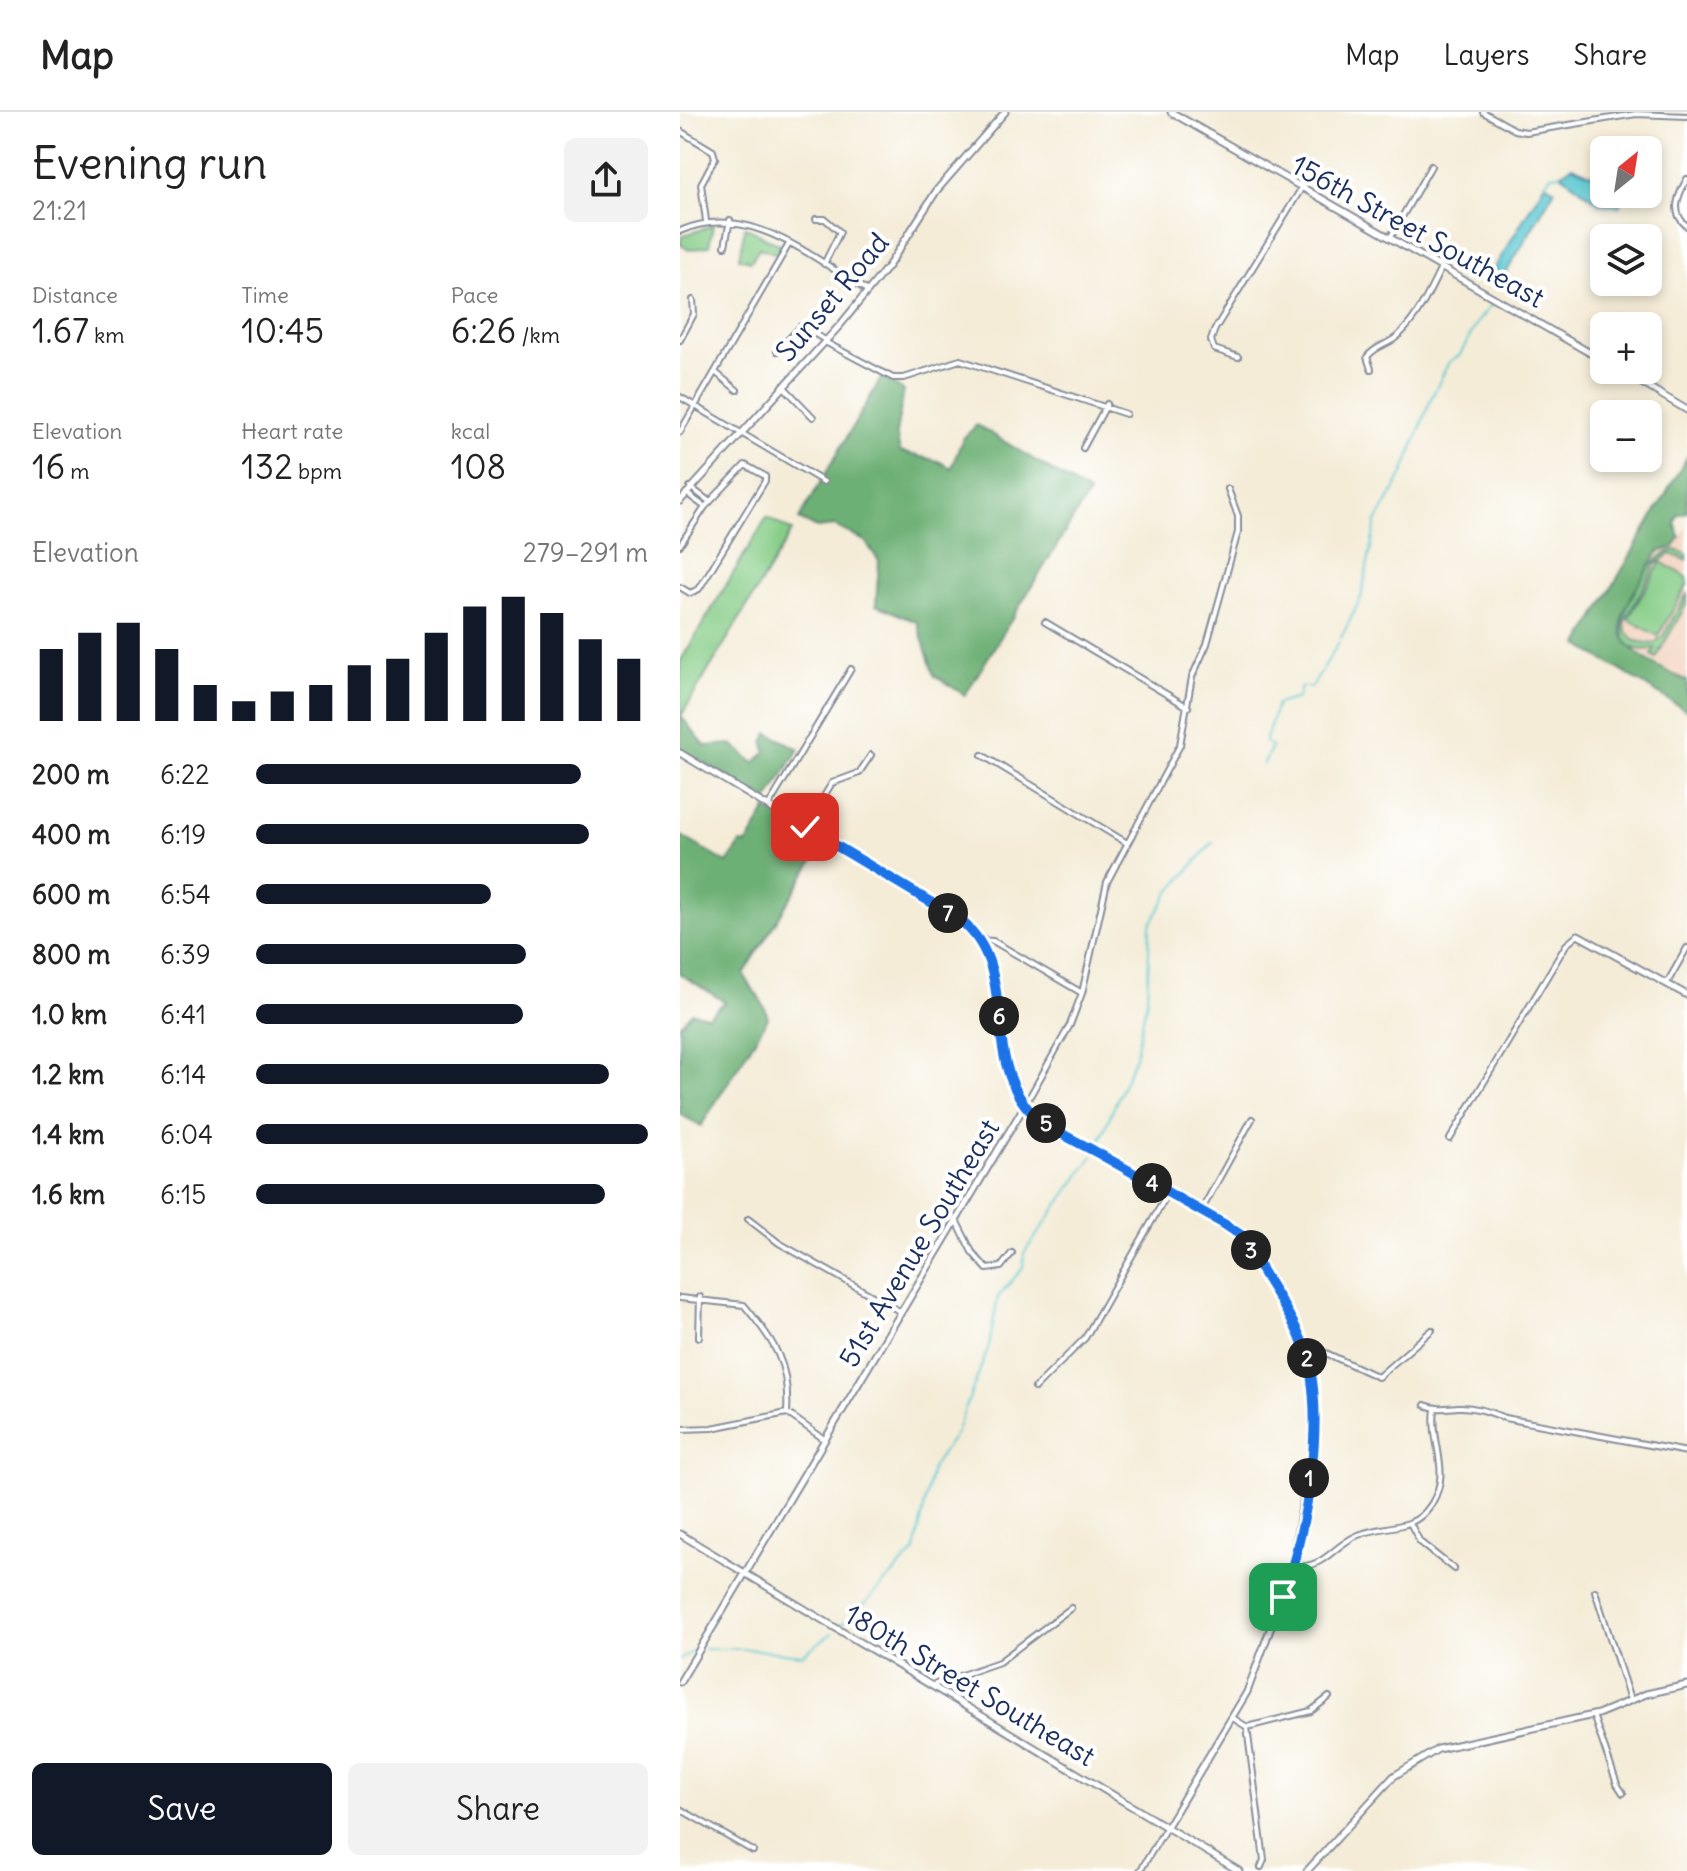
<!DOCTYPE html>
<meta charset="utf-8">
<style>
:root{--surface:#fff;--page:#f2f2f2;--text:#222;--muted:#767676;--line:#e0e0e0;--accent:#111827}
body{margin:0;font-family:Delius,sans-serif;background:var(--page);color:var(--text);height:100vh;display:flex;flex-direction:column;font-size:30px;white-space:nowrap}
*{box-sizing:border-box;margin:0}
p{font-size:26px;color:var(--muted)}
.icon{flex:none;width:44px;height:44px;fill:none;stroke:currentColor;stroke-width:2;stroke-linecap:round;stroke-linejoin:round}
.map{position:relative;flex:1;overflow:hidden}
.sheet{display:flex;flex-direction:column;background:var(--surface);width:680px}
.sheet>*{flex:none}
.needle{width:52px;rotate:30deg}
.buttons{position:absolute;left:910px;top:24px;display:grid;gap:16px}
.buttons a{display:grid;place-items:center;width:72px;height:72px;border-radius:12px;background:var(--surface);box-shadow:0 4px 12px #0003;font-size:40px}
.pin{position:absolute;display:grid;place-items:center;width:68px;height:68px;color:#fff;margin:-34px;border-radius:16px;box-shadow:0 4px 12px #0006}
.km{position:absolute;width:40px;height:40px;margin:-20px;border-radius:50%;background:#222;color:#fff;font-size:22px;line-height:40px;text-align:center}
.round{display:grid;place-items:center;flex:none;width:84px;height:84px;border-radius:12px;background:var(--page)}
.overview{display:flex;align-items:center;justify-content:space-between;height:136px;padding:0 32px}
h1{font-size:44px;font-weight:600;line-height:60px}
.stats{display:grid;grid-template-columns:repeat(3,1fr);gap:12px;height:136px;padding:8px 32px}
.stats div{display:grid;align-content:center}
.stats b{font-size:34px;font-weight:600}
.stats small{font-size:22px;font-weight:400}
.stats p{font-size:22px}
.chart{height:224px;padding:16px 32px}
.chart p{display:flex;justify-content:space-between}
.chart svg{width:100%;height:144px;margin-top:8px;stroke:var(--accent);stroke-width:6}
.primary-button{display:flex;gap:16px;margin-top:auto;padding:16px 32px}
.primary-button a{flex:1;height:92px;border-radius:12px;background:var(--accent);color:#fff;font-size:32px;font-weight:600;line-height:92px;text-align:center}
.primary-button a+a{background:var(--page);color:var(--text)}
ul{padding:0 32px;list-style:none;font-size:26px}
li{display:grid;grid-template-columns:128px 96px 1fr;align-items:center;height:60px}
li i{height:20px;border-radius:10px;background:var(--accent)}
header{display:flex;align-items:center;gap:48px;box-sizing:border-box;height:112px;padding:0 40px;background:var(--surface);border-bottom:2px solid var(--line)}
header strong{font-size:38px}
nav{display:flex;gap:44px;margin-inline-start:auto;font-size:28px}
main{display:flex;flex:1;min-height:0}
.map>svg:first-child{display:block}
.built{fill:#f3d4bf}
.green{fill:#87cd88;stroke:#517e73;stroke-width:2}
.forest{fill:#6db074;stroke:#447069;stroke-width:2}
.water{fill:#5ac7d0;stroke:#3a7b97;stroke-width:2}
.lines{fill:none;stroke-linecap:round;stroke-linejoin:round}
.stream{stroke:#5ac7d0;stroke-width:2}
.minor-casing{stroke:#888e9a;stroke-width:8}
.tertiary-casing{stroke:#888e9a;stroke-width:9}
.minor{stroke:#fff;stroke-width:4}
.tertiary{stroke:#fff;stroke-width:5}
.route-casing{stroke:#fff;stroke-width:16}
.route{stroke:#1a73e8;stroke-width:10}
.labels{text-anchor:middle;stroke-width:8;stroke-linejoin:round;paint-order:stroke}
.street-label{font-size:28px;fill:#1b2f5e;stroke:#fff}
</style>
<header>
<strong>Map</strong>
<nav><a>Map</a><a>Layers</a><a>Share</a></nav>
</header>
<main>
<section class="sheet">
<div class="overview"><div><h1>Evening run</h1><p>21:21</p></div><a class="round"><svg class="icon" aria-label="share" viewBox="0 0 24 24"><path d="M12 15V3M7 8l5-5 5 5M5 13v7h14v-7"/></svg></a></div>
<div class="stats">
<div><p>Distance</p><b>1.67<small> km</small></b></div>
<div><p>Time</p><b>10:45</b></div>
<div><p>Pace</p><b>6:26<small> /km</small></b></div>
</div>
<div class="stats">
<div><p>Elevation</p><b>16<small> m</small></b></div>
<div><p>Heart rate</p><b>132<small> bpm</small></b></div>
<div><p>kcal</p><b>108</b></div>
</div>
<div class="chart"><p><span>Elevation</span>279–291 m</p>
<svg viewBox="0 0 160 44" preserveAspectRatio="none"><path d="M5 44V22M15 44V17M25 44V14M35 44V22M45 44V33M55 44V38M65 44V35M75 44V33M85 44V27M95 44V25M105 44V17M115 44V9M125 44V6M135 44V11M145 44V19M155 44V25"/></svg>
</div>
<ul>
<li><b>200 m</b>6:22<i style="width:83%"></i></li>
<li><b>400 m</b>6:19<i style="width:85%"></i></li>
<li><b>600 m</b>6:54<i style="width:60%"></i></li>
<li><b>800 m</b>6:39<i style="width:69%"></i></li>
<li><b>1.0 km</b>6:41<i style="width:68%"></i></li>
<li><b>1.2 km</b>6:14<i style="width:90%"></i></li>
<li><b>1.4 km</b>6:04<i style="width:100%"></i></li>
<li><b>1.6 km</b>6:15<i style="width:89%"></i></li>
</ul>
<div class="primary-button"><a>Save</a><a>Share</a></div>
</section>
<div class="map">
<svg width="1007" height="1759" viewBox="0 0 1007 1759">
<rect width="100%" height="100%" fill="#fff"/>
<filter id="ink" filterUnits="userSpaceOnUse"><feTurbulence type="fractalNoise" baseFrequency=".0125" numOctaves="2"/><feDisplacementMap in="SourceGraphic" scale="16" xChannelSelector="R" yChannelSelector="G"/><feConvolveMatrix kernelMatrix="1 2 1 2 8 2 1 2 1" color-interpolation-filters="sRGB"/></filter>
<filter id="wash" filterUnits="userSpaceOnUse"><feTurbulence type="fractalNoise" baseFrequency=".006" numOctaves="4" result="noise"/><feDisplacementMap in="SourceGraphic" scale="32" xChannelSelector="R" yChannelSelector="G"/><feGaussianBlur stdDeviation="1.8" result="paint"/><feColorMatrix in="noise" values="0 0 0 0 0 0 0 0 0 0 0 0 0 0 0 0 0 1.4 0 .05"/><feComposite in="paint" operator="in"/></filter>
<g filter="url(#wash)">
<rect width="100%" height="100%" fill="#f4ecd7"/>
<path class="built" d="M1007,414v155l-59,-35 -9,-20 3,-13 36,-61 16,-5z"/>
<path class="green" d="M33,113l-4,21 -20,4 -9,-6 2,-8z
M65,115l35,18 -2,9 -19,-6 -8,13 -12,-3z
M87,405l25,14 -112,187v-56z
M995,438l12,4v6l-17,-6 -14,10 -31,57 1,10 9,10 18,3 10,-8 24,-42v9l-31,55 -4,-3 3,-7c-65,16 -16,-92 20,-98z
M981,450l26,15v8l-29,51 -30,-17z"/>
<path class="forest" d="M202,265l22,14 -8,42 4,19 38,9 13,7 12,-30 14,-13 112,68 -124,202 -31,-20 -17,-53 -41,-17 3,-44 -14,-20 -30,-15 -18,2 -18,-9z
M1007,345v55l-9,3 -3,8 5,14 -6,10 -16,5c-44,75 -63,86 29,129v30l-108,-66z
M1,604l24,30 27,-2 22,19 12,-11 -2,-9 4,-10 31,16 -31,51 -88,-51z
M87,697l57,34 -80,131c7,16 20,26 24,44l-67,108 -21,-12v-89l12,-13 16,4 17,-14 -45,-28v-139l47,28 14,-20 6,1z"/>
<path class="water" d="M892,54l32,14v14h22l-7,12 -19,-2 -39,-30z
M865,71l10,6 -53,91 -11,-6z"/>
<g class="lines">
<path class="stream" d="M865,71l6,-8 10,-1
M816,177l6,-9
M661,526l20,-40 15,-76 27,-48 27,-73 19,-39 11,-7 18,-34 15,-18
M583,653l9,-19 -7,-4 12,-38 21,-6 3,-11h11l27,-45
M417,1035l38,-90 12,-58 3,-74 19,-32 44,-51
M160,1513l12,-8 63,-66 17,-83 24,-35 33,-87 9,-49 25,-29 1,-15 69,-97
M24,1537h44l54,6 30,-22
M0,1548l14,-10"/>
</g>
</g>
<g filter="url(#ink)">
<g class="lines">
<defs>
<path id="minor" d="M803,0l32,18 11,2 110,-18 51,2
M0,19l33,20 2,7 -14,26 5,37
M1007,67c-9,16 -17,34 0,47
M136,107h9l15,13 -16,32
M0,119c68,-30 131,26 188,60
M710,126l41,-72
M45,134l5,-26
M0,228l14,-26 -1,-14
M145,230l68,36h11l56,-18 166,54
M97,239l24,-25 26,15
M558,245l-24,-8 -3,-9 4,-11 86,-140
M691,257l-4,-12c9,-12 22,-12 32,-22 19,-18 31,-44 42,-67
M35,260l22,18
M103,274l30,31
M0,285l144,85
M0,320l109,-188
M403,336l24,-44
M10,375l20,15
M6,381l19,14
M0,433l25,-38 40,-42 20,11v5l-66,108 -9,4 -10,-6
M365,510l143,85
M302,643l145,88
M89,693l82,-136
M125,715l27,-44 27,-10 12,-18
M300,828l13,1 89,52
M987,871l20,-35
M345,993l45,-80 12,-32 25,-111 73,-137 12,-68 15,-33 31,-112v-16l-10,-27
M770,1027l116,-194 12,-10
M521,1099l51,-92
M68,1107l31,24 122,69
M276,1108l16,32 15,17 14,-2 11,-14
M0,1186l64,7c31,38 46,59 43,108
M19,1225l1,-40
M625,1237l10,-1 63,29 54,-47
M355,1276l50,-50 83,-145
M745,1293c12,5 21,3 33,2 15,-1 33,5 47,11l182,34
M107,1301l37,26
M0,1317l32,-1 75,-15
M730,1411l10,19 34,27
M612,1455c34,1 37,-18 64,-31 17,-8 35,-7 53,-13 11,-4 17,-11 23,-20 20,-33 -2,-59 3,-94
M915,1479l35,109
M253,1573l66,-23 72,-54
M913,1603l24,69 6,9
M553,1606l14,9 17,133 -3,7
M567,1615l64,-16 18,-14
M0,1697l73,42
M460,1759l26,-43"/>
<path id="tertiary" d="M491,0l433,249
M940,258l67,40
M0,389l161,-177 48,-59 48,-75 68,-78
M0,641l289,175 21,34 14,96 21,47 35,26 184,106 50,88 14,34 5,32 -2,68 -22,119 -42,114 -81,136
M898,823l109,60
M0,1422l559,337
M0,1570l345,-577
M627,1759l87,-95 44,-27 160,-35 48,-20 41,-9"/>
</defs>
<use href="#minor" class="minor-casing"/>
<use href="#tertiary" class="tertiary-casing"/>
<use href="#minor" class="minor"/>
<use href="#tertiary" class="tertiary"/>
</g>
</g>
<g class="lines" filter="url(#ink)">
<defs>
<path id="route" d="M125,715l149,89c66,43 27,132 71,189 16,21 48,34 71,47 43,24 85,48 128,72l20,13 6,11c15,33 40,62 53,96 26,69 3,185 -20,253"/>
</defs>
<use href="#route" class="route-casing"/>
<use href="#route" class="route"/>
</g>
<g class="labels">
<g class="street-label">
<text transform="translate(738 119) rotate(29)" y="10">156th Street Southeast</text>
<text transform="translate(152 185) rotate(-50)" y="10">Sunset Road</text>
<text transform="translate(239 1131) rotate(-59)" y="10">51st Avenue Southeast</text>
<text transform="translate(290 1573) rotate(31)" y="10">180th Street Southeast</text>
</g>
</g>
</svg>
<div class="buttons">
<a><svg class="needle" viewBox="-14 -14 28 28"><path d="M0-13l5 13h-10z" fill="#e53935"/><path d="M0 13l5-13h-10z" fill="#767676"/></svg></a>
<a><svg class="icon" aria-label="layers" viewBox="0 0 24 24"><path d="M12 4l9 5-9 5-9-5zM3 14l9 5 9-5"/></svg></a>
<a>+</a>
<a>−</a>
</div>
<div class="pin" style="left:603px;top:1485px;background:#1e9e55"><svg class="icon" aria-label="arrive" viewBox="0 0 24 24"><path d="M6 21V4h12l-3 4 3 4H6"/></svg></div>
<div class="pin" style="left:125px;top:715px;background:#d93025"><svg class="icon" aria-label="check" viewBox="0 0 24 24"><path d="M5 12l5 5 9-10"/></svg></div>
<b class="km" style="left:629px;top:1366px">1</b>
<b class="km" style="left:627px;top:1246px">2</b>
<b class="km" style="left:571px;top:1138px">3</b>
<b class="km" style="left:472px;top:1071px">4</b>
<b class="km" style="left:366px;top:1011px">5</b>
<b class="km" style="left:319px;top:904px">6</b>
<b class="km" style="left:268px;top:801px">7</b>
</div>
</main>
